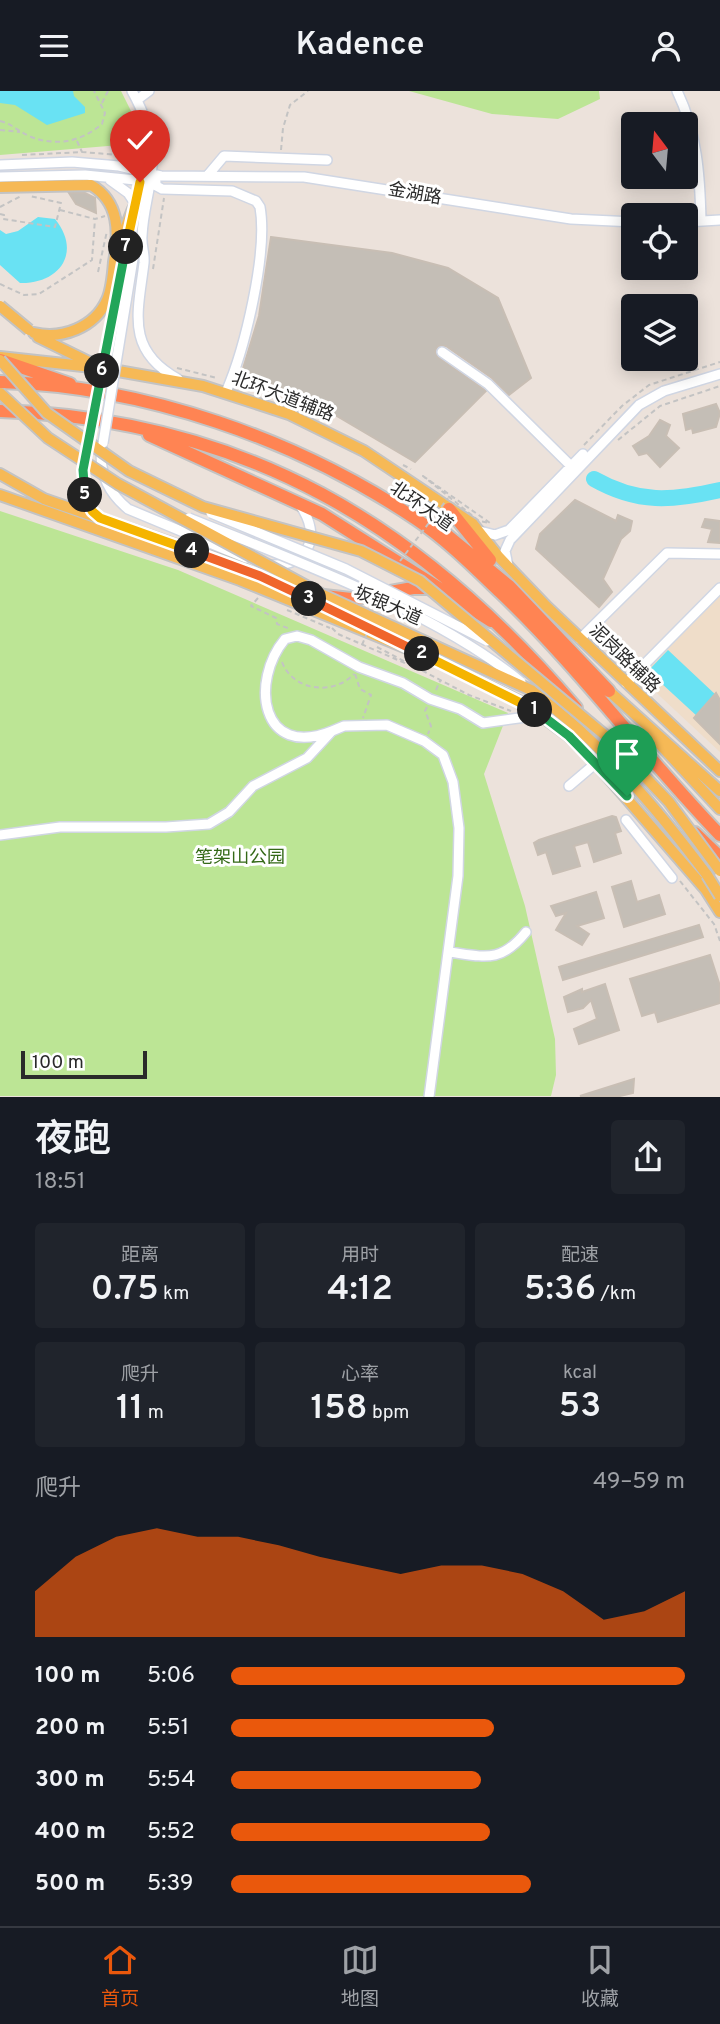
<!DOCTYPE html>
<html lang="zh">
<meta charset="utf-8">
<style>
:root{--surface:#171b24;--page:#20242c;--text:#f1f3f6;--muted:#9ea1a6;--line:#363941;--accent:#ea580c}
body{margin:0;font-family:Overpass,"Noto Sans SC",sans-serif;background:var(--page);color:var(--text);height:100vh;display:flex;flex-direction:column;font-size:26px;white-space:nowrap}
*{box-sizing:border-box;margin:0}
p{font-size:23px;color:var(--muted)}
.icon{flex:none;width:38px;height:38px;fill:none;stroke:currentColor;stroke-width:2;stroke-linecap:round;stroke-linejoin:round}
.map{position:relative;height:1006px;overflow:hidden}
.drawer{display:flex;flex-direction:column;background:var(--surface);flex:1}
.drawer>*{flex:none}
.needle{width:46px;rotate:344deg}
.controls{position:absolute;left:621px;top:21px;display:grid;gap:14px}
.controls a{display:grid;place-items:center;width:77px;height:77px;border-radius:7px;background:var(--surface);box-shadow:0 4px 18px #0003;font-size:35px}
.scale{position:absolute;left:21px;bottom:18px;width:126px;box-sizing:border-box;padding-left:7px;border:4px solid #2a2a2a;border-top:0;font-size:19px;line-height:24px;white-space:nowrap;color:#2a2a2a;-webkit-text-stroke:5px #fff;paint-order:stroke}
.pin{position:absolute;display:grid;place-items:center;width:60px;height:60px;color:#fff;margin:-72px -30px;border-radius:50% 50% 50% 0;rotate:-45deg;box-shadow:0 0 7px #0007}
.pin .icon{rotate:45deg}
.km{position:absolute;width:35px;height:35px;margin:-18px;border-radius:50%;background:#222;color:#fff;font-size:19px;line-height:35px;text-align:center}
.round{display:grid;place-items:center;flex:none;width:74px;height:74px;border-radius:7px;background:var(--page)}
.head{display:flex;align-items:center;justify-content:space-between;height:119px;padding:0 35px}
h1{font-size:38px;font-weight:600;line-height:52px}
.figures{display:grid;grid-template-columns:repeat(3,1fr);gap:10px;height:119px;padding:7px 35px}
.figures div{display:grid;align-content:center;border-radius:7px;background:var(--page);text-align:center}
.figures b{font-size:35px;font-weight:600}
.figures small{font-size:19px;font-weight:400}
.figures p{font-size:19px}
.chart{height:196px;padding:14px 35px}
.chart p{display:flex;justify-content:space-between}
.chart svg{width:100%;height:126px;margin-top:7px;fill:var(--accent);opacity:.7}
ul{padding:0 35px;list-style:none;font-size:23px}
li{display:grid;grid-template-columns:112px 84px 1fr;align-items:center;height:52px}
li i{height:18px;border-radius:9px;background:var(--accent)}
header{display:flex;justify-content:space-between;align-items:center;height:91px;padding:0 35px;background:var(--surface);font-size:32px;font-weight:600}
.dock{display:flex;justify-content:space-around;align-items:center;height:98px;border-top:2px solid var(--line);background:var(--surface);font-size:19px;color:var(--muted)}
.dock a{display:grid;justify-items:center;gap:4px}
.dock .active{color:var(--accent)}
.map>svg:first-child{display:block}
.education{fill:#efddc9}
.green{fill:#bce595}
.water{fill:#69e2f3}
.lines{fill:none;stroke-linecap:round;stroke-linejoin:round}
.river{stroke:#69e2f3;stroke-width:16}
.building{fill:#c4beb6;stroke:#c8beb4;stroke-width:2}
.minor-casing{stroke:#d0d6e3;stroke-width:12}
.major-casing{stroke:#c3c3c3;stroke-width:14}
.highway-casing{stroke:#c3c3c3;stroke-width:16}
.path{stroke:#c3c3c3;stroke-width:2;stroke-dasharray:5 3.5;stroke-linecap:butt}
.minor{stroke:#fff;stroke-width:9}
.major{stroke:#f6b956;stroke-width:10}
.highway{stroke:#ff8453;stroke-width:12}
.minor-bridge-casing{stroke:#d0d6e3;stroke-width:12;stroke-linecap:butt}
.major-bridge-casing{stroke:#c3c3c3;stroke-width:14;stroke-linecap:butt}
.path-bridge{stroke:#c3c3c3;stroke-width:2;stroke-dasharray:5 3.5;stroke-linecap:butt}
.minor-bridge{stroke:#fff;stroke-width:9}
.major-bridge{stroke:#f6b956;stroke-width:10}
.split-1-casing{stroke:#fff;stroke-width:14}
.split-2-casing{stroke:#fff;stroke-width:14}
.split-3-casing{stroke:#fff;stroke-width:14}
.split-4-casing{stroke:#fff;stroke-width:14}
.split-5-casing{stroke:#fff;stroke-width:14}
.split-6-casing{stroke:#fff;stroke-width:14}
.split-7-casing{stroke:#fff;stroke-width:14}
.split-8-casing{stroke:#fff;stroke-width:14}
.split-1{stroke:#22a559;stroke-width:9}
.split-2{stroke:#f5b400;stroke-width:9}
.split-3{stroke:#f0652b;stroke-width:9}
.split-4{stroke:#f0652b;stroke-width:9}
.split-5{stroke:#f5b400;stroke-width:9}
.split-6{stroke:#22a559;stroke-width:9}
.split-7{stroke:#22a559;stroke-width:9}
.split-8{stroke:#f5b400;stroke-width:9}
.labels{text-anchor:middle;stroke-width:6;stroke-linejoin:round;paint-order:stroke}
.street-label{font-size:18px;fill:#2a2a2a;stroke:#fff}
.park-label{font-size:18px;fill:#346917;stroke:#fff}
</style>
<header><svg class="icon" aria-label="menu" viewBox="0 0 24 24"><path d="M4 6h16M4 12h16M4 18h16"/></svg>Kadence<svg class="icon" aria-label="person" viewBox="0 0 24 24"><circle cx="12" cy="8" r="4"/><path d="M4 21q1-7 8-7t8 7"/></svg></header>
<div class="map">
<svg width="720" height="1006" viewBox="0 0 720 1006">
<rect width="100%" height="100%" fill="#ece2db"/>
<path class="education" d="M720,492v169l-87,-81z"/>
<path class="green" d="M0,0h121l11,22v31l-132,11z
M409,0h190l1,8 -42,20 -66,-5z
M0,420l178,59 330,143 -24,61 41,132 30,133 1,36 -5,21h-551z"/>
<path class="water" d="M0,0h73l1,5 11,11v6l-38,12 -32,-20 -15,-2z
M38,126l17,2c27,33 5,65 -35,64l-20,-18v-35l6,4 12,-3z
M668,559l49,46 -19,21 -50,-46z"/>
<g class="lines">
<path class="river" d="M594,388c44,25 78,22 126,11"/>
</g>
<path class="building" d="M69,102h16l10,5 1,15 -20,-9z
M271,146l121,16 56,15 50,30 33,80 -22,17 -17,-17 -46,-32h-8l-3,6 3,5 48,34 -71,71 -102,-60 -71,-30 17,-56z
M716,313l4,9 -4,14 -23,6 -1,-5 -6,2 -3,-16z
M660,329l10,5 -4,11 13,12 -19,19 -13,-14 -8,2 -6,-9 16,-10z
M575,409l41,21 2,-6 14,6 -2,10 -9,8 -18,40 9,13 -13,15 -63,-58 4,-15z
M705,428l15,2v22l-12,-1 4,-13 -10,-2z
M716,602l4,7v44l-26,-26z
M612,725l4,1 5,14 -6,2 6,20 -27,9 -6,-20 -14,4 6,20 -27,8 -7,-22 -8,3 -4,-12 5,-3z
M631,790l6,21 22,-7 6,19 -41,13 -12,-40z
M596,801l8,26 -27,8 12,8 -7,11 -26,-15 10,-17 -10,3 -5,-10z
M699,834l4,12 -140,43 -4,-13z
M710,864l10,31v17l-62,19 -3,-10 -13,4 -12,-37z
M605,893l14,46 -40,14 -5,-15 23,-10 -6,-19 -8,8 -15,4 -4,-15 18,-8v3z
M634,988l-1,14 -13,3h-40z"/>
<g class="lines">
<defs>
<path id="minor" d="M132,0c10,18 19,39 20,61 2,29 -9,55 -10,84 -1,9 3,17 2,27 -6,49 -19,87 34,116
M677,0c20,41 23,84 24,130
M137,9l12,-9
M0,74l72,-3 47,4 42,10 143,1 267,42 63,3
M208,84l16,-19 103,4
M0,86l85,-2 71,7
M110,89l18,13 6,9
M151,92l11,6 70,2 24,10 4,6c8,45 -15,142 -34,185
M686,131l34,-2
M124,166l22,-111
M442,261l46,32 86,85
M89,350c-5,28 -12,55 10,77
M102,356c-4,26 7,46 26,62l118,49
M480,440l15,4 14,-5 74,-76
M270,474c39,2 52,-29 30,-60
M508,475l-3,-15 5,-11 129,-135 25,-14 56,-17
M580,548l87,-86 53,1
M626,592l94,-95
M332,640c-72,29 -82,-50 -47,-92l12,-3 14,4 48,27 44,16 27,16 30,10 23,14 43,-6
M569,695l27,-23
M626,729l46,58
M0,744l60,-8h106l43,-3 20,-12 24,-26 54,-28 25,-27 12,-5 43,-1 37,16 19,14 10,27 6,46 -1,48 -29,221
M449,861c37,5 52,11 77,-20"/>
<path id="major" d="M0,96l91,-2c29,17 28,48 23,77 -1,12 -2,27 -7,38 -12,27 -45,40 -73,33
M121,148l12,-30
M38,246l55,27
M0,266l101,11 102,18 86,28 75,37 109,73 26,33 48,50 173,164
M0,383l44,25 193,67 102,49
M0,404l240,85 189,77 98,48 42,31 27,27 110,127 14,22
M531,599c69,51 125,117 176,185
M609,600l111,100
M654,647l66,71"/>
<path id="highway" d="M0,269l70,24
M0,291c145,4 296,57 416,137 30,20 58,48 84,73 79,75 144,164 220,243
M0,320c244,8 421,114 576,297
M149,344l173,79 169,107
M449,418l41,51
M443,441l66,54 100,105
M297,502l54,6 62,-11h22
M695,742l25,24"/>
</defs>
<use href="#minor" class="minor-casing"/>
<use href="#major" class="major-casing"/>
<use href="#highway" class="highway-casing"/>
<path class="path" d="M102,12l6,-12
M0,30c12,3 18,10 29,15 26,11 52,6 73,-12l3,-11 -11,-22
M0,39l20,2
M77,50l5,11
M281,59l2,-22 7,-23 18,-14
M22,64l60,-3 49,4
M0,116l21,-11
M60,119l35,9 10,-3
M0,123l4,1 -1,4 52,8 6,-24 -31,-7
M153,178l11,-71
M98,181l9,-41
M0,193l24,11 15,-1 53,-34 3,-41
M177,277l40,10
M240,295l10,5
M618,349l42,-34 60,-20
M584,354l38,-39 27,-21 71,-23
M403,374l8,4
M423,385l67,47 -11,-2z
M258,507l-7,8 25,12 1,6 13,5
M287,519l43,18
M332,537l6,6 69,30
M377,556l92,48 42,16
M282,571c11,29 51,34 72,12
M355,583l5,15 11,6 -8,23
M436,599l4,-9
M427,616l-2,4 6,15 -3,8
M680,790l34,43 6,17"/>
<use href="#minor" class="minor"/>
<use href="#major" class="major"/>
<use href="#highway" class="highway"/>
<defs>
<path id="minor-bridge" d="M89,350l35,-184
M103,352l30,-184
M211,422l135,56 141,72
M189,427c104,42 246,93 332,164"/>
<path id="major-bridge" d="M0,215l29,24
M0,269l47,53 82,58 74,36 158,44 59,30 187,156 62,65 51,69
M0,302l48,45 70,46 203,110 210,96
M707,784l13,21"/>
</defs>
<use href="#minor-bridge" class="minor-bridge-casing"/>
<use href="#major-bridge" class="major-bridge-casing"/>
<path class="path-bridge" d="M400,470l48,-63
M362,554l8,-19"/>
<use href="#minor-bridge" class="minor-bridge"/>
<use href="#major-bridge" class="major-bridge"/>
</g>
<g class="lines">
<defs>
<path id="split-1" d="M535,619l34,26 58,60"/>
<path id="split-2" d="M422,563l113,56"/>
<path id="split-3" d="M309,508l113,55"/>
<path id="split-4" d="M192,460l68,25 49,23"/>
<path id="split-5" d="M85,404l7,16 8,7 92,33"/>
<path id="split-6" d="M85,404l-2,-25 19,-99"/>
<path id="split-7" d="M102,280l24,-124"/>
<path id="split-8" d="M126,156l14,-65"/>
</defs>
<use href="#split-1" class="split-1-casing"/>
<use href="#split-2" class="split-2-casing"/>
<use href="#split-3" class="split-3-casing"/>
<use href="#split-4" class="split-4-casing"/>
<use href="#split-5" class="split-5-casing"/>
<use href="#split-6" class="split-6-casing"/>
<use href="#split-7" class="split-7-casing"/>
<use href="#split-8" class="split-8-casing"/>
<use href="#split-1" class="split-1"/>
<use href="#split-2" class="split-2"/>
<use href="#split-3" class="split-3"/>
<use href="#split-4" class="split-4"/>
<use href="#split-5" class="split-5"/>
<use href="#split-6" class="split-6"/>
<use href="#split-7" class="split-7"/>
<use href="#split-8" class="split-8"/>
</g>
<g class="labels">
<g class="street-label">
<text transform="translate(415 102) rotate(10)" y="6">金湖路</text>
<text transform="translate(283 305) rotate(21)" y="6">北环大道辅路</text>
<text transform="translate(422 415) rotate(35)" y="6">北环大道</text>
<text transform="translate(388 514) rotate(24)" y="6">坂银大道</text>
<text transform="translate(625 567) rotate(44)" y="6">泥岗路辅路</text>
</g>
<g class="park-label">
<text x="240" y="772">笔架山公园</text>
</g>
</g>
</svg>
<div class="controls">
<a><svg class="needle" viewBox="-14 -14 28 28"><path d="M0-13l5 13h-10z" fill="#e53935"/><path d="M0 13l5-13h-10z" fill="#9ea1a6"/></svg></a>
<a><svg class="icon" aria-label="locate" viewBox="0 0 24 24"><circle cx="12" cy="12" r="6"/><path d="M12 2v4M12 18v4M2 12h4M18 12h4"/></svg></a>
<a><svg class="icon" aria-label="layers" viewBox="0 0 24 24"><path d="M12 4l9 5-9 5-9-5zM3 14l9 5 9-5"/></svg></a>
</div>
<div class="scale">100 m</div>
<div class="pin" style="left:627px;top:705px;background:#1e9e55"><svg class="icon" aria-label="arrive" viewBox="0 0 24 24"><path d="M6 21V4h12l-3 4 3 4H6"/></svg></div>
<div class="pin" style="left:140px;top:91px;background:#d93025"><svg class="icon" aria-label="check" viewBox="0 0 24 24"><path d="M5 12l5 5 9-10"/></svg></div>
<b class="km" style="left:535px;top:619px">1</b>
<b class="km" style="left:422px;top:563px">2</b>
<b class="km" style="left:309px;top:508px">3</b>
<b class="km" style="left:192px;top:460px">4</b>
<b class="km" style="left:85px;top:404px">5</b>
<b class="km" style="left:102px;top:280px">6</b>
<b class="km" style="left:126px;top:156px">7</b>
</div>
<section class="drawer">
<div class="head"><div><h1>夜跑</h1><p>18:51</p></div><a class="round"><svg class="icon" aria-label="share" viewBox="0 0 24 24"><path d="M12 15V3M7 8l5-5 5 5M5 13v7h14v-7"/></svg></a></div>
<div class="figures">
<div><p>距离</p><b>0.75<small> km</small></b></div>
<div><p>用时</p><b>4:12</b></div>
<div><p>配速</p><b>5:36<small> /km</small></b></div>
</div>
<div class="figures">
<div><p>爬升</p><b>11<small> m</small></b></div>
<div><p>心率</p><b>158<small> bpm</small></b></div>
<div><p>kcal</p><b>53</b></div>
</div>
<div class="chart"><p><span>爬升</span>49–59 m</p>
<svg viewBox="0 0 160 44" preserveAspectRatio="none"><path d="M0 44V28L10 16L20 9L30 6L40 9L50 9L60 12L70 16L80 19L90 22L100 19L110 19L120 22L130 28L140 38L150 35L160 28V44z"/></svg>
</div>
<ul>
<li><b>100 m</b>5:06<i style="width:100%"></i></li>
<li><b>200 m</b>5:51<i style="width:58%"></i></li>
<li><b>300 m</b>5:54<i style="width:55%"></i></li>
<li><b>400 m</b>5:52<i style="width:57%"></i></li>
<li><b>500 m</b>5:39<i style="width:66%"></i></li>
</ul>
</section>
<nav class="dock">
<a class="active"><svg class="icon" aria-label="home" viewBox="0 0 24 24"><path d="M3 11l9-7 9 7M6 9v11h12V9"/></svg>首页</a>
<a><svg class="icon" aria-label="map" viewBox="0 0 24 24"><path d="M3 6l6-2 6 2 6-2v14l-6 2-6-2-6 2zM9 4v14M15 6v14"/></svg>地图</a>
<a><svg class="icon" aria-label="saved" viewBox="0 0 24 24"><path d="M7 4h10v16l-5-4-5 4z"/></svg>收藏</a>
</nav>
